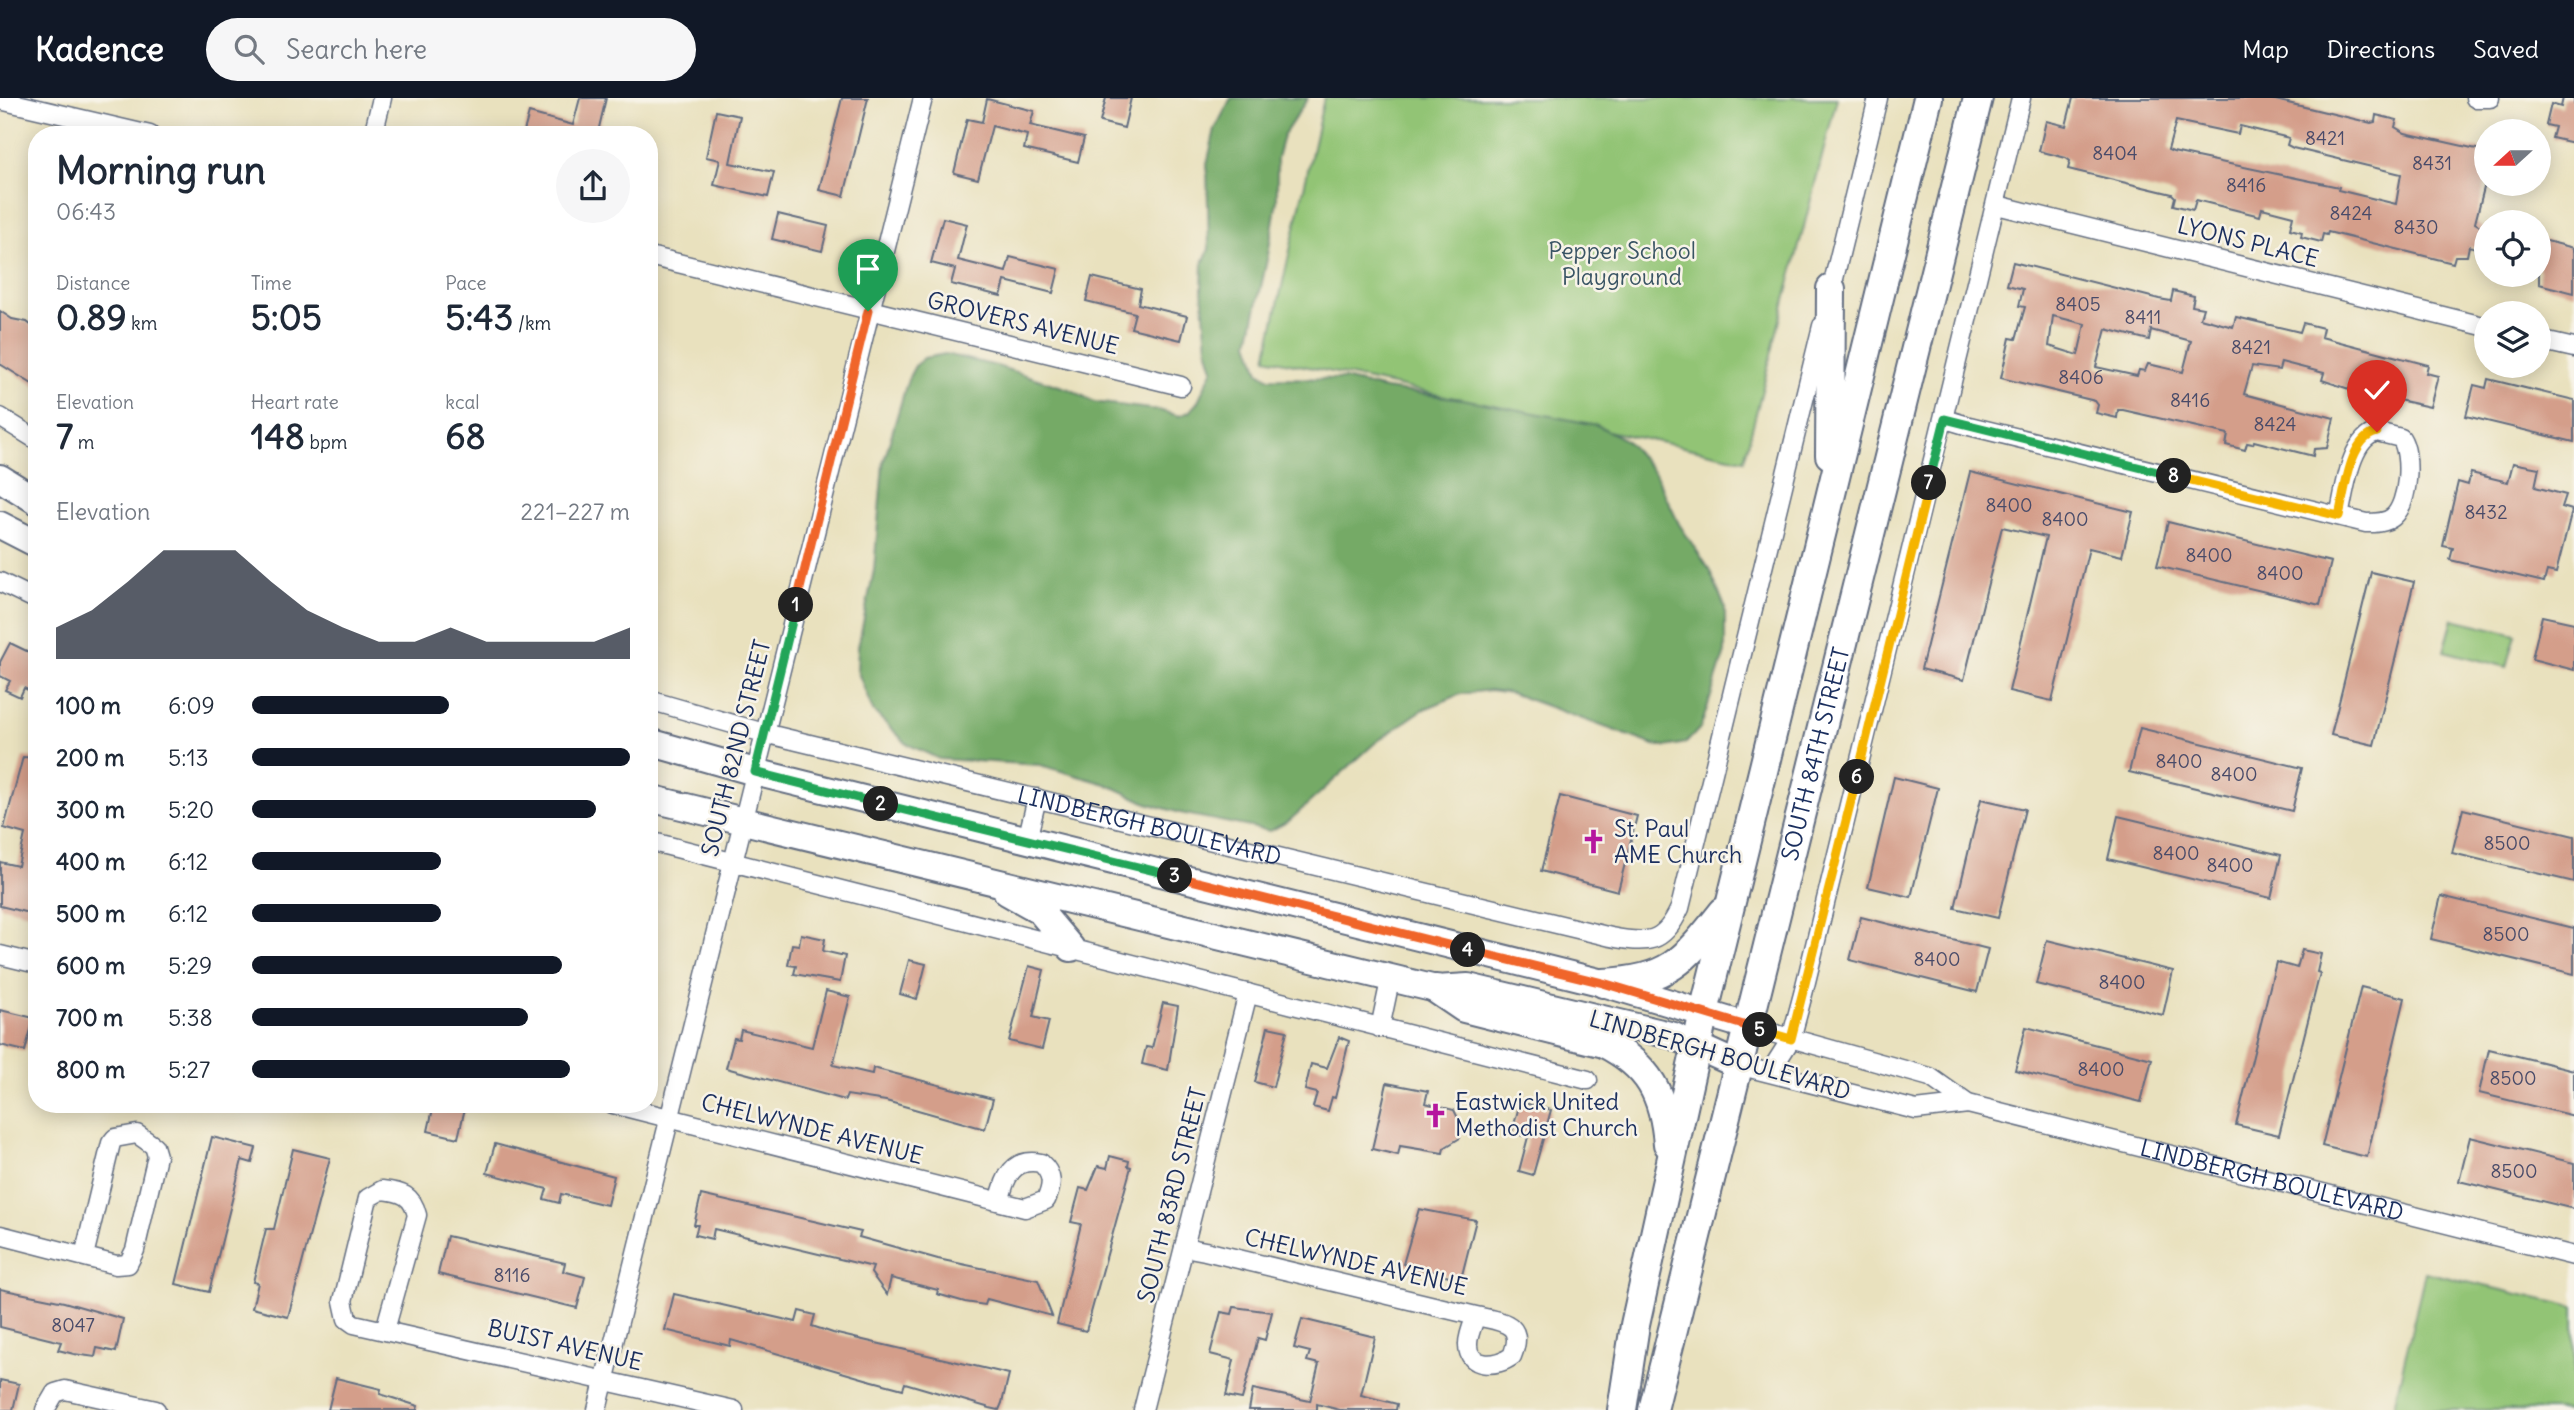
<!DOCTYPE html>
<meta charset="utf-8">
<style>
:root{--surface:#fff;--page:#f6f6f7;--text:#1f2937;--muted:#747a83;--accent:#111827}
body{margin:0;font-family:Delius,sans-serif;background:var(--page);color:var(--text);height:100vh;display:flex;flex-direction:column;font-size:26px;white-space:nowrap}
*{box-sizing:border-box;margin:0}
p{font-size:23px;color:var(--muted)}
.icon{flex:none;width:38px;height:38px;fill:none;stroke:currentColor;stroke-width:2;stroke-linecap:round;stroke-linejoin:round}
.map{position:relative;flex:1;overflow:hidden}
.side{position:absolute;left:28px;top:28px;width:630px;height:987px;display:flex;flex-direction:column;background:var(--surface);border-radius:28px;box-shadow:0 4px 18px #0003}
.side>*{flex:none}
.needle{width:46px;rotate:249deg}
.fabs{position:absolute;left:2474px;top:21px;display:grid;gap:14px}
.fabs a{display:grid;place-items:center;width:77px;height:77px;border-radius:50%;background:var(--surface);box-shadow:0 4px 18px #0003;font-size:35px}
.pin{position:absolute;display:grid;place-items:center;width:60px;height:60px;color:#fff;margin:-72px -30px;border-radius:50% 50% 50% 0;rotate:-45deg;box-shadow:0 0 7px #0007}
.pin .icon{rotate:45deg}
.km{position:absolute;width:35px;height:35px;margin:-18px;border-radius:50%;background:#222;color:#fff;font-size:19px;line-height:35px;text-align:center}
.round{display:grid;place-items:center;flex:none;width:74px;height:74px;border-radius:37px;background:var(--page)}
.head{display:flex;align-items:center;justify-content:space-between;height:119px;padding:0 28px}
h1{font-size:38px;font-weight:800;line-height:52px}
.metrics{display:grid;grid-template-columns:repeat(3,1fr);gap:10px;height:119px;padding:7px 28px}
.metrics div{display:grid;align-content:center}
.metrics b{font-size:35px;font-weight:800}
.metrics small{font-size:19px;font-weight:400}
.metrics p{font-size:19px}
.chart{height:196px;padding:14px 28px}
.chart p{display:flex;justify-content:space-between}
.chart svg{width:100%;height:126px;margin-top:7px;fill:var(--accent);opacity:.7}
ul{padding:0 28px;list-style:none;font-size:23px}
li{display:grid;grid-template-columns:112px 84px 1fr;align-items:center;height:52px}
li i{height:18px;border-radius:9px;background:var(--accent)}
header{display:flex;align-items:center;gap:42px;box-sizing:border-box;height:98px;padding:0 35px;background:var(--accent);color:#fff}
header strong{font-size:33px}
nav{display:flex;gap:38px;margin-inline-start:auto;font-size:24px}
.search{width:490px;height:63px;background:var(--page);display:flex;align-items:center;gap:18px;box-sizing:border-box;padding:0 24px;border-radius:38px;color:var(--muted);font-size:26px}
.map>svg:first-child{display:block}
.green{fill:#92c475;stroke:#567a6a;stroke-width:2}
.forest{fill:#75aa66;stroke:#486c62;stroke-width:2}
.building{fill:#d49e8a;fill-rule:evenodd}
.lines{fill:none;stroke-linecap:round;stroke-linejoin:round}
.street-casing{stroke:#636d80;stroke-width:21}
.secondary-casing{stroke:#636d80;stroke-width:30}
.primary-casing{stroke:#636d80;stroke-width:32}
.street{stroke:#fff;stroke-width:18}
.secondary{stroke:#fff;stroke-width:26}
.primary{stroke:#fff;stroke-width:28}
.split-1-casing{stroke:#fff;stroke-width:14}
.split-2-casing{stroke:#fff;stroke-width:14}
.split-3-casing{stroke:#fff;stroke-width:14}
.split-4-casing{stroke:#fff;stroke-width:14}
.split-5-casing{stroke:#fff;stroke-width:14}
.split-6-casing{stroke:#fff;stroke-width:14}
.split-7-casing{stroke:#fff;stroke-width:14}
.split-8-casing{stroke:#fff;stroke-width:14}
.split-9-casing{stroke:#fff;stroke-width:14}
.split-1{stroke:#f0652b;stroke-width:9}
.split-2{stroke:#22a559;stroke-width:9}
.split-3{stroke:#22a559;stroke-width:9}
.split-4{stroke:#f0652b;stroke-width:9}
.split-5{stroke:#f0652b;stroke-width:9}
.split-6{stroke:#f5b400;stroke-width:9}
.split-7{stroke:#f5b400;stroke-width:9}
.split-8{stroke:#22a559;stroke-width:9}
.split-9{stroke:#f5b400;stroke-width:9}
.labels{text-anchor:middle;stroke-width:5;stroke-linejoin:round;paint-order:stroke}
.number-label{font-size:19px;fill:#494b69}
.street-label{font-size:23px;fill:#1b2f5e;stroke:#f7f3e8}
.park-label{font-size:23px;fill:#395464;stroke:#f7f3e8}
.poi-label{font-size:23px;fill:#1b2f5e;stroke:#f7f3e8;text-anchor:start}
</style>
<header>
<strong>Kadence</strong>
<div class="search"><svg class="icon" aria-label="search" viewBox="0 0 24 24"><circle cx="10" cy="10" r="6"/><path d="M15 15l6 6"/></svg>Search here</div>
<nav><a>Map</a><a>Directions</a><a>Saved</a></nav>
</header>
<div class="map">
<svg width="2574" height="1312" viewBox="0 0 2574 1312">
<rect width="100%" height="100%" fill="#f7f3e8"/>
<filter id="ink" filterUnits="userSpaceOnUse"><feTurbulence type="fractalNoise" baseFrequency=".0143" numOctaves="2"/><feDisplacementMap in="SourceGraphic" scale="14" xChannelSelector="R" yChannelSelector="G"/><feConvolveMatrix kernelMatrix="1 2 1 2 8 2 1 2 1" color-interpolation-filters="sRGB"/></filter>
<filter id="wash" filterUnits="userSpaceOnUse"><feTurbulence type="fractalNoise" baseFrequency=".00686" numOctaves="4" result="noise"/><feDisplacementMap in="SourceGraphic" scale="28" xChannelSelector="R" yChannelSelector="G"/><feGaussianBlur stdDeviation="1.57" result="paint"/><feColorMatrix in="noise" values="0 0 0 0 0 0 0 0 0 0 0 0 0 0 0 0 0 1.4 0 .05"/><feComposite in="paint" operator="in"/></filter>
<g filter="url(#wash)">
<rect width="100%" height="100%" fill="#e9e1be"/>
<path class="green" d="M1324,0h513l-93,362 -478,-102z
M2453,521l63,15 -9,33 -63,-16z
M2425,1174l149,35v103h-181z"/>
<path class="forest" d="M1231,0h77l-25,38 -6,22v42l-9,55 -19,87 10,30 9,6 76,1 41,10 78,10 134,26 29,15 29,33 24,51 30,45 16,38v45l-24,75 -15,16 -21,4 -11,-2 -143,-52 -21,-3 -29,4 -39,16 -47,33 -86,78 -19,10 -90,-18 -33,-10 -41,-19 -66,-19 -101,-6 -32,-15 -34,-33 -16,-41 1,-23 16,-77 9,-106 25,-85 7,-13 9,-8 21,-4 52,12 75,24 22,12 64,8 21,6 10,-4 8,-9 16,-34 -6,-21 -5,-59 1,-26 6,-14 -2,-85 8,-35z"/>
<g id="blocks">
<path class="building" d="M580,0h26l-8,34 -75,3 6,-22 44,12z
M842,0h26l-24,98 -25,-6z
M1106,0h25l-7,30 -24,-6z
M2073,0h194l104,25 4,-1 1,-7 21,5 -2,7 10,6 76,17 -2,10 8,1v15l-12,47 8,5 -4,21 -10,-3 -2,10h-12l-2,7 -125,-31 -1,3 -4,-1 -2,8 -20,-5 1,-5 -12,-3 3,-13 -31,-8 -2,8 -64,-16 -3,10 -20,-5 2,-8 -3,-3 -104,-25 2,-8 -4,-3 -27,-7 7,-30 20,5zM2176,23l62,13 2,-8 49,12 -2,7 6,3 108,26 -5,30 -58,-14 1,-3 -166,-35 -5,-2z
M2563,0h11v45l-22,-5 3,-11 -9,-2 5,-21 10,3z
M987,1l47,12 -4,14 54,13 -6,24 -54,-13 3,-14 -35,-9 -14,53 -24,-6 13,-54 15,3z
M716,13l24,5 -10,47 44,9 -6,25 -54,-12 6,-25 -14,-3z
M778,116l50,12 -6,25 -50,-12z
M943,120l24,6 -9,36 48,12 4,-15 49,12 -6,24 -48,-12 -4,15 -50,-12 4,-15 -24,-6z
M2539,141l35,9v45l-35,-9z
M2013,164l146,37 12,2 2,-10 21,5 -2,10 11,2 -3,10 33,9 3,-10 64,15 3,-9 20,5 -2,9 107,28 -2,8 12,3 -8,31 -81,-18 -27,-9 2,-7 -43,-11 -2,8 -27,-4 -8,28 90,24 -7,30 -13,1 -1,7 -59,-15 -1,3 -6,-1 -2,7 -19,-5 2,-11 -105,-24h-5l-1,8 -21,-5 2,-8 -3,-4 -94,-23 9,-40 6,1 9,-32 -6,-1 4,-17 -16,-4zM2053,218l32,8 -7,31 -29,-9zM2106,231l43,11 2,-10 40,11 -8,31 -35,-8 -3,7 -6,-1 -2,6 -41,-9z
M1092,179l49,12 -3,15 49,12 -6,24 -50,-12 4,-15 -49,-12z
M0,213l12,8 15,3 10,8v57l-37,-23z
M2488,281l86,21v42l-108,-26 8,-31 12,3z
M2513,365l26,5 -4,19 31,8 -4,12 10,3 -16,63 -9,-2 -3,11 -94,-22 3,-12 -10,-2 15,-64 10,3 3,-12 37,9z
M1970,374l163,40 -11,44 -33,-8 -37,153 -43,-10 37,-154 -44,-10 -38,153 -43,-11z
M2168,424l163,40 -11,43 -163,-39z
M2371,474l43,10 -40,163 -43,-10z
M2542,518l32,7v47l-42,-11z
M10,545l27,13v38l-13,-6 -4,9 -15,-7 5,-9 -10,-5v-14z
M2140,630l162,40 -10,43 -163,-39z
M23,659l14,1v95l-7,25 7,2v35l-37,-9v-44l18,4 7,-32 -21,-6z
M1894,679l44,11 -27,109 -43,-10z
M1560,698l77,20 -19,75 -77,-20z
M1981,701l44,10 -27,109 -43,-10z
M2463,711l111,27v46l-122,-29z
M2118,718l163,39 -10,43 -163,-39z
M2441,798l133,32v46l-143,-35z
M1861,819l127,32 -11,43 -127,-32z
M801,836l24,5 -2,12 22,5 -5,26 -46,-8 2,-8 -8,-1 4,-21 7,1z
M2047,842l126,31 -10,44 -127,-31z
M2302,852l19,4 -4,18 3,1 -41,162 -43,-10 40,-163 21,6z
M909,862l17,4 -9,35 -17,-5z
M1029,868l15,4 -11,47 16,4 -7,28 -33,-8z
M2361,889l44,11 -38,159 -45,-11z
M826,893l24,6 -17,68 39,9 1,-6 120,31 -8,30 -99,-28 -39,-6 -2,5 -119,-32 8,-30 5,1 2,-9 71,17z
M1163,905l15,3 -10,64 -26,-6 4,-17 6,1z
M0,912l34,8 -9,33 -25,-6z
M1268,929l19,4 -14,56 -18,-5z
M2026,929l126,32 -11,43 -126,-32z
M1339,939l10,4 -14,57 -3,-1 -4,14 -15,-4 4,-14 -12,-3 6,-26 16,4z
M2489,951l85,21v46l-95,-23z
M1387,985l41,8 -3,12 29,7 7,14 -1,14 -16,10 -1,5 -43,-7 -2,9 -26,-6z
M1520,1004l31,8 -18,65 -14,-4 9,-34 -16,-4z
M434,1006h32l-8,34 -30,-7z
M212,1039l44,11 -4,15 -10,-3 -33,132 -33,-8z
M2470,1039l104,26v46l-115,-28z
M495,1046l119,32 -7,29 -46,-11 -2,9 -15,-4 3,-10 -60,-16z
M293,1051l37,9 -42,159 -36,-9 6,-25 -5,-1 13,-53h8z
M1110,1058l19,5 -1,5 3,1 -45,164 -29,-7 24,-100 -10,-2 9,-34 8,2 10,-24 9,2z
M701,1097l160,37 -2,5 79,22 100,21 14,36 -65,-17 -2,6 -20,-3 -28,-8 1,-4 -47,-12 -4,17 -16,-22 2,-6 -159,-38 -2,10 -17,-4 3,-10h-4z
M1419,1111l57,11 -15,59 -58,-15z
M447,1138l118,27 -2,8 22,6 -8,31 -139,-34z
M0,1191l64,13 59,17 -7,33 -19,-4 -2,9 -21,-3 -16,-4 3,-8 -61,-15z
M674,1196l122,28 3,-11 16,4 -3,11 21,7 176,41 -7,29 -3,7 -9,-2 -85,-25 -2,6 -34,-9 -138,-40 -1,6 -65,-16z
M1234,1209l38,5 -7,28 -7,-2 -16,61 -16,-3 8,-36 -24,-6 11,-42 11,2z
M1302,1221l73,18 -14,58 36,9 -1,6h-56l-23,-6v6h-68l4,-21 57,12 9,-37 -12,-3 3,-9 -16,-4z
M336,1280l45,11 -1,5 38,12 -1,4h-89z
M0,1282l19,4 -6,26h-13z"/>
</g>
</g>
<g filter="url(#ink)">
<use href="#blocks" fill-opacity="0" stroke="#636d80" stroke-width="2"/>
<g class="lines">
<defs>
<g id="street">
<path d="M2475,0h15"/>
<path d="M0,2l150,35"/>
<path d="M373,37l9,-37"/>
<path d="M1997,107l490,122"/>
<path d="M649,158l532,130"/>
<path d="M1829,201l49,-201"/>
<path d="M2539,242l35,8"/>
<path d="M0,319l37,23"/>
<path d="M1945,321l20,6 401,98c8,0 20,0 27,-6 16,-14 19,-62 8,-79l-24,-6c-28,7 -32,60 -38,84"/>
<path d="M0,484l37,18"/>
<path id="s1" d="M649,602l115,33 847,204c36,7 53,7 69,-29l142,-582"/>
<path d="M1027,742l10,-42"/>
<path d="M649,743l939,239"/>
<path d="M0,857l37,9"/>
<path id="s2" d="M1747,928l183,51 38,27 606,152"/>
<path d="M1380,930l11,-52"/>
<path d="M1738,967l178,45 52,-6"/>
<path d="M1770,974l21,-33 12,-45 218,-896"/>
<path d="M613,1006l412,104 21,-8c7,-15 7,-26 -5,-37 -28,-6 -37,15 -41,38"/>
<path d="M0,1137l116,30 12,-1 7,-14 22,-94 -3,-10 -17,-12 -22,4 -4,5 -27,113"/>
<path d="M1184,1149l21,4 271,65c25,6 50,6 36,40 -14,11 -45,13 -44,-12 0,-9 5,-20 8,-28"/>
<path d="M385,1232l32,-115c-5,-20 -15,-23 -35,-25l-14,8 -25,103 4,18 7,5 380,86"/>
<path d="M45,1312l10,-17 10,-3 91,20"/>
<path d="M597,1312l326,-1312"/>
<path d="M1143,1312l105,-417"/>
</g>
<path id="secondary" d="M0,380l37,23
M0,427l37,19
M649,644l106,30 848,211 144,43
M649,700l787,191 32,-2 206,49 64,29
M1007,794l32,18 32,38"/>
<g id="primary">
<path d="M1830,357l1,-166"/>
<path d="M1603,885c67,-3 81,-22 120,-71"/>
<path d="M1436,891l28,19 140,35c45,23 60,51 64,101"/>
<path d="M1622,1312l13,-85 69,-313 224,-914"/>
<path id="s3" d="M1653,1312l325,-1312"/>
</g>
</defs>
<use href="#street" class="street-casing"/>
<use href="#secondary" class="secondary-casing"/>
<use href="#primary" class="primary-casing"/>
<use href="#street" class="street"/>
<use href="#secondary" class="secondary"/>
<use href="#primary" class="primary"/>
</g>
</g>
<g class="lines" filter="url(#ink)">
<defs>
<path id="split-1" d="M796,507l72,-294"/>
<path id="split-2" d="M796,507l-41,167 126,32"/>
<path id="split-3" d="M881,706l294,72"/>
<path id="split-4" d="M1175,778l293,74"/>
<path id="split-5" d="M1468,852l135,33 157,47"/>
<path id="split-6" d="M1760,932l31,9 66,-262"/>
<path id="split-7" d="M1857,679l72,-294"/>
<path id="split-8" d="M1929,385l16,-64 229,57"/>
<path id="split-9" d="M2174,378l165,40c6,-24 10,-78 38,-84"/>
</defs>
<use href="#split-1" class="split-1-casing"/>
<use href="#split-2" class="split-2-casing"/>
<use href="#split-3" class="split-3-casing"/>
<use href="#split-4" class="split-4-casing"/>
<use href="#split-5" class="split-5-casing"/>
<use href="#split-6" class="split-6-casing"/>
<use href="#split-7" class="split-7-casing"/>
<use href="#split-8" class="split-8-casing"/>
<use href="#split-9" class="split-9-casing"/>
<use href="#split-1" class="split-1"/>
<use href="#split-2" class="split-2"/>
<use href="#split-3" class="split-3"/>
<use href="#split-4" class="split-4"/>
<use href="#split-5" class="split-5"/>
<use href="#split-6" class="split-6"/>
<use href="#split-7" class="split-7"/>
<use href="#split-8" class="split-8"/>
<use href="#split-9" class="split-9"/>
</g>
<defs>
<symbol id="church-bare" viewBox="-9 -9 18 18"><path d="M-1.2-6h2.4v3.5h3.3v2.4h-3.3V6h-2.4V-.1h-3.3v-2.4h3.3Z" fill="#b5179e" stroke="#f7f3e8" stroke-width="2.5" paint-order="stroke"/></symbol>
</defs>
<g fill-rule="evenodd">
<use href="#church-bare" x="1576" y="726" width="35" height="35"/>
<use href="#church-bare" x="1418" y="1000" width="35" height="35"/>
</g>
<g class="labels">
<g class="number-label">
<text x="2325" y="47">8421</text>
<text x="2115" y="62">8404</text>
<text x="2432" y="72">8431</text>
<text x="2246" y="94">8416</text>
<text x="2351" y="122">8424</text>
<text x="2416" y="136">8430</text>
<text x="2078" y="213">8405</text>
<text x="2143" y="226">8411</text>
<text x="2251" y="256">8421</text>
<text x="2081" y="286">8406</text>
<text x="2190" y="309">8416</text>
<text x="2275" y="333">8424</text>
<text x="2009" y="414">8400</text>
<text x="2486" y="421">8432</text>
<text x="2065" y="428">8400</text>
<text x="2209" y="464">8400</text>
<text x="2280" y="482">8400</text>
<text x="2179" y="670">8400</text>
<text x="2234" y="683">8400</text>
<text x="2507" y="752">8500</text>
<text x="2176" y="762">8400</text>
<text x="2230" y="774">8400</text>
<text x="2506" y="843">8500</text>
<text x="1937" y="868">8400</text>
<text x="2122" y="891">8400</text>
<text x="2101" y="978">8400</text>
<text x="2513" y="987">8500</text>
<text x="2514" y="1080">8500</text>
<text x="512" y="1184">8116</text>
<text x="73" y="1234">8047</text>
</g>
<g class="street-label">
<text transform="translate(2248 144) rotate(14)" y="8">LYONS PLACE</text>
<text transform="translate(1023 225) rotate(14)" y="8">GROVERS AVENUE</text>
<text transform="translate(736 650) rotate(-76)" y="8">SOUTH 82ND STREET</text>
<text dy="8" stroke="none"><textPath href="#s3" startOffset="676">SOUTH 84TH STREET</textPath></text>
<text dy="8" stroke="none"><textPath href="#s1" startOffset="516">LINDBERGH BOULEVARD</textPath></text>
<text transform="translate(1720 957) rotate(16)" y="8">LINDBERGH BOULEVARD</text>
<text transform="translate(812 1031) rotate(14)" y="8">CHELWYNDE AVENUE</text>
<text dy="8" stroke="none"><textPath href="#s2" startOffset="550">LINDBERGH BOULEVARD</textPath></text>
<text transform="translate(1172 1097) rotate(-76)" y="8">SOUTH 83RD STREET</text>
<text transform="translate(1356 1164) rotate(13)" y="8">CHELWYNDE AVENUE</text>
<text transform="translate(565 1247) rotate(13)" y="8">BUIST AVENUE</text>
</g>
<g class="park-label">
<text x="1622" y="161">Pepper School<tspan x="1622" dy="26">Playground</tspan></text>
</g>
<g class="poi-label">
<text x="1614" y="739">St. Paul<tspan x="1614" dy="26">AME Church</tspan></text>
<text x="1455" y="1012">Eastwick United<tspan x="1455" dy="26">Methodist Church</tspan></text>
</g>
</g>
</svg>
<div class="fabs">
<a><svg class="needle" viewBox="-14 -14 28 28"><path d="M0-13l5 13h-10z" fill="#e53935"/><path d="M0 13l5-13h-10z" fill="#747a83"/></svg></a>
<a><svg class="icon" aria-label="locate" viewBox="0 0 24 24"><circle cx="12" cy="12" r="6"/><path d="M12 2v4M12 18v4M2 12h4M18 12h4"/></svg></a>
<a><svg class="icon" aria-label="layers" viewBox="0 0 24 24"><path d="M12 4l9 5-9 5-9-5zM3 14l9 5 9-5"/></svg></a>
</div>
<div class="pin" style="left:868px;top:213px;background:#1e9e55"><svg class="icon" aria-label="arrive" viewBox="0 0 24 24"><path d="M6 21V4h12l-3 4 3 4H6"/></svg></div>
<div class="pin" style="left:2377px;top:334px;background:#d93025"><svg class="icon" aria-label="check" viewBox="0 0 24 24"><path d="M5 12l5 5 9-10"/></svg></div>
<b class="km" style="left:796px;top:507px">1</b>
<b class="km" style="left:881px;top:706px">2</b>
<b class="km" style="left:1175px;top:778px">3</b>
<b class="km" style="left:1468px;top:852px">4</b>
<b class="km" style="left:1760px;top:932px">5</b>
<b class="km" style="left:1857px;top:679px">6</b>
<b class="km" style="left:1929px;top:385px">7</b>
<b class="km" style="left:2174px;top:378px">8</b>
<section class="side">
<div class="head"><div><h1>Morning run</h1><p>06:43</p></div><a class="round"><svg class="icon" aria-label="share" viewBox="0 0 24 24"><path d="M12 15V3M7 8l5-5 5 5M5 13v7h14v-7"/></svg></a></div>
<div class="metrics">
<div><p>Distance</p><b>0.89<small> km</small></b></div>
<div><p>Time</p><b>5:05</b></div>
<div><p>Pace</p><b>5:43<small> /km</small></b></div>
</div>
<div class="metrics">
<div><p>Elevation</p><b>7<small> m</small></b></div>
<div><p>Heart rate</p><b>148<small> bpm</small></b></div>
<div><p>kcal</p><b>68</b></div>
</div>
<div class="chart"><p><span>Elevation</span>221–227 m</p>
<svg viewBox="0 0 160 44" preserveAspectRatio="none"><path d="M0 44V33L10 27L20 17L30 6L40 6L50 6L60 17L70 27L80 33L90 38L100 38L110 33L120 38L130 38L140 38L150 38L160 33V44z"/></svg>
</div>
<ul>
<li><b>100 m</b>6:09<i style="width:52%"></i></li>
<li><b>200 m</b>5:13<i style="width:100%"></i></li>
<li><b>300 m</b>5:20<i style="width:91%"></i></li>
<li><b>400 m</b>6:12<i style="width:50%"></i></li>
<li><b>500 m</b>6:12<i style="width:50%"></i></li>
<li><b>600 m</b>5:29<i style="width:82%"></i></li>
<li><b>700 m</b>5:38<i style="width:73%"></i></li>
<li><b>800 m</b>5:27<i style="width:84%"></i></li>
</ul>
</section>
</div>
